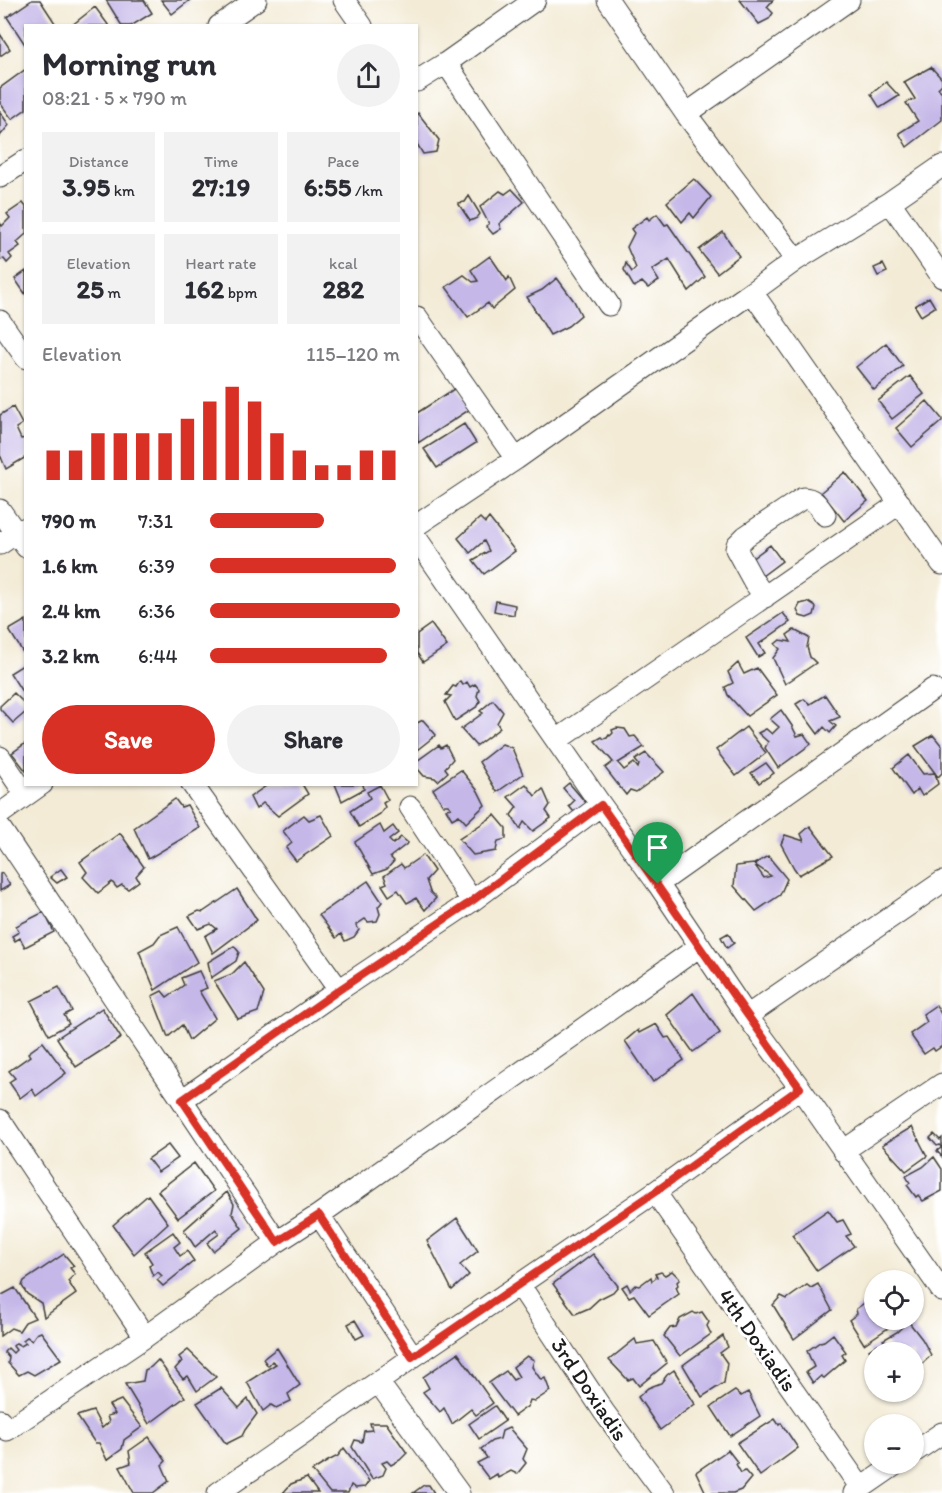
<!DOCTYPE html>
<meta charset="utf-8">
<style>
:root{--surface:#fff;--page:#f2f2f3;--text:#2b2b33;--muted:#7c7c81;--accent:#d93025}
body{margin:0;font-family:Itim,sans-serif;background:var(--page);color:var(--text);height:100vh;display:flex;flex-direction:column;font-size:22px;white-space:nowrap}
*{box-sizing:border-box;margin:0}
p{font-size:20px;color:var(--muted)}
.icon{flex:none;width:33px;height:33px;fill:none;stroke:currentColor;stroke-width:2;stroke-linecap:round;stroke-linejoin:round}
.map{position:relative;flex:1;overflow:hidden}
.sheet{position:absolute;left:24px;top:24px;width:394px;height:762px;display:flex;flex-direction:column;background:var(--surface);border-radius:0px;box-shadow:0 2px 4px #0004}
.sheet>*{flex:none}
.controls{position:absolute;left:864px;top:1270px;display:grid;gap:12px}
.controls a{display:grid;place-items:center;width:60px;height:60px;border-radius:50%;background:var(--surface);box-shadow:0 2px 4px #0004;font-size:30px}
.pin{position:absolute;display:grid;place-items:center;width:51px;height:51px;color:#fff;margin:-62px -26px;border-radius:50% 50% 50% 0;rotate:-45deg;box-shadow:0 0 6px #0007}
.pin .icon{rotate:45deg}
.round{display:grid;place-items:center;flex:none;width:63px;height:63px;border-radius:32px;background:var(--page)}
.head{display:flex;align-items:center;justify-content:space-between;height:102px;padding:0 18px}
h1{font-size:33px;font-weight:800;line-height:45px}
.stats{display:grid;grid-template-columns:repeat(3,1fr);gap:9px;height:102px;padding:6px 18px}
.stats div{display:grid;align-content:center;border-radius:0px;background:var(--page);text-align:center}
.stats b{font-size:26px;font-weight:800}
.stats small{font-size:16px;font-weight:400}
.stats p{font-size:16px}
.chart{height:168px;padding:12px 18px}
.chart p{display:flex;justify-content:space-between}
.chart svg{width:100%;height:108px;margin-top:6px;stroke:var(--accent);stroke-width:6}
.cta{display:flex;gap:12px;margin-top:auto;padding:12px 18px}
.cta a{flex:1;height:69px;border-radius:36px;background:var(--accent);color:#fff;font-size:24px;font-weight:800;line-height:69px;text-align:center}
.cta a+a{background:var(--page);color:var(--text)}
ul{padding:0 18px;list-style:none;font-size:20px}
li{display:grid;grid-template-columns:96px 72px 1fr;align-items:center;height:45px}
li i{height:15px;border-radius:8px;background:var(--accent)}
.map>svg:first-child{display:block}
.building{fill:#c5b7e8}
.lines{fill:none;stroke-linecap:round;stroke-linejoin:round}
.minor-casing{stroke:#3c3b38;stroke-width:23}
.minor{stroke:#fff;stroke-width:21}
.route-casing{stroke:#fff;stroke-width:12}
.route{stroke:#d93025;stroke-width:8}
.labels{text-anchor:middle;stroke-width:6;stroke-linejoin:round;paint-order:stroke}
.street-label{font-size:22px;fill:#1c1c1c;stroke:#fff}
</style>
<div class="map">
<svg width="942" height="1493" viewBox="0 0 942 1493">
<rect width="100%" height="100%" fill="#fff"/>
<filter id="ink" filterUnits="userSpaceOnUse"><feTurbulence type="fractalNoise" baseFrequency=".0167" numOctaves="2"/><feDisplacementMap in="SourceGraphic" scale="12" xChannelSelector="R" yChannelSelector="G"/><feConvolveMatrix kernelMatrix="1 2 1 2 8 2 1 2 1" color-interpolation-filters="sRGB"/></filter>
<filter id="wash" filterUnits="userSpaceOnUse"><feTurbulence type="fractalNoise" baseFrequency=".008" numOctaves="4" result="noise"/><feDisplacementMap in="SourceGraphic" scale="24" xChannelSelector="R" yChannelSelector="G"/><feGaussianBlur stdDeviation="1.35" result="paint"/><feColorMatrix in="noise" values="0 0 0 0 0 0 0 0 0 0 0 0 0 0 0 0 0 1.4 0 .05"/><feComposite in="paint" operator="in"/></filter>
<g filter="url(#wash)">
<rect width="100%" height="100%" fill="#f3ebd6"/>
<g id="blocks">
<path class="building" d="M32,0h8l17,26h-31v20l-19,-29z
M106,0h38l8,13 -21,13h-9z
M161,0h29l-18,14z
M740,0h33l-6,7 6,6 -4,6 -10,5z
M95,7l14,19h-38z
M0,34l10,15 -10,7z
M931,67l11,12v5l-4,4 4,4v28l-35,27 -8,-14 19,-12 -12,-18 9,-4 -11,-17z
M26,69v40l-14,10 -12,-16v-15z
M886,82l13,14 -19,12 -9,-14z
M0,112l9,13 -9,11z
M418,113l21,27 -3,12 -13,2 -6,-10v-30z
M694,179l17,18 -17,21 -4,-5 -8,9 -15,-20z
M512,189l12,13 -25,22 2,5 -8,5 -7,-8 3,-2 -9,-17 20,-16 5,3z
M469,196l11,18 -3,4 -7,3 -12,-18 7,-1z
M23,203l3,4v27l-9,8 3,4 -11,8 3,4 -5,5 -3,-4 -4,1v-37l2,3 8,-8 -3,-4z
M657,214l8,11 3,-1 37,53 -16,14 -20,-32 -17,11 7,11 -11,7 -6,-6 -8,5 -10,-17 2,-7 6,9 4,-4 -9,-21 7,-14 -3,-4 16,-12 2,3z
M723,232l16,24 -22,17 -18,-23z
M490,256l17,25 2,-4 6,13 -23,19 -4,-6 -20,14 -22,-30 18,-12 9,7 5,-1 -7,-11z
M883,264l4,8 -9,4 -4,-8z
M26,271v24l-11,-16z
M557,278l17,23 7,14 -13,11 -18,9 -23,-38 15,-7z
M929,297l6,10 -14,9 -6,-10z
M886,343l17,23 -29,24 -18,-23z
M910,376l14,18 -32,25 -14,-18z
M457,387l15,21 -54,35 -1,-30z
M927,401l15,18v2l-30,26 -16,-19z
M13,407l9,17 -6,4 5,11 5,-1v19l-20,12 -5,-12 -1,1v-43z
M464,424l12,19 -39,25 -13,-19z
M845,472l23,29 -24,20 -23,-29z
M480,518l5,5 4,-5 26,33 -31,23 -11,-14 16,-9 -5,-10 -14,12 -12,-15z
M770,545l12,16 -20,15 -12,-16z
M496,601l19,4 -1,10 -20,-4z
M808,602l8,5 -2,8 -7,3 -7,-2 -3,-6 3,-6z
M783,613l7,9 -31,22 6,9 -7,4 -12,-19z
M26,620v33l-2,1 -15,-24z
M431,624l16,22 -24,16 -6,-9v-19z
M794,630l15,8 -2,9 3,10 6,6 -31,21 -12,-26 7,-9 -5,-5 5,-4 11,2 -4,-7z
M26,663v35l-16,-25z
M738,663l6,11 13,-6 20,27 -30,21 -19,-21 -3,-8 8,-4 -5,-11z
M460,681l3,4 4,-3 3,5 5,-3 4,5 -2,7 3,5 -2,5 -23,15 -10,-19 6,-6 -5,-1 7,-9 3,1z
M14,693l12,12v7l-13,11 -13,-14v-3z
M825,695l15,22 -10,4 6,5 -6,7 -6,-6 -6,7 -22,-30 8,-5 6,5z
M493,700l10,12 -6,11 3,5 -24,18 -15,-17 22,-16 -3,-2z
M781,710l11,16 5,10 7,-2 7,10 -33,24 -13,-20 3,-6 -10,-9 8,-4 6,5 7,-7 -9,-8z
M423,720l13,15 -19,15v-27z
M746,727l20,26 -30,23 -20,-26z
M617,728l8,1 5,8 5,-1 9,11 -26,16 6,7 10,-7 4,5 1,-3 -4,-5 11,-7 18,19 -28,20 -6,-2 -4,5 -21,-27 8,-6 -18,-21 7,-4 2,2 3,-1 2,-3 1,1 3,-3 -1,-3z
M933,735l9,11v27l-4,4 -23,-31z
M26,743v28l-14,-18z
M502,744l10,4 11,26 -26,18 -18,-30z
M439,745l2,3 5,-3 7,14 -8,9 3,4 -10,9 -3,-3 -11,-2 -7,-8v-7z
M909,755l14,19 12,-1 3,11 -16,12 -4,-7 -6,6 -19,-27z
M766,763l8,10 -15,10 -8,-10z
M461,770l17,21 7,14 -19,18 -7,-8 -7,4 -6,-10 5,-1 -3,-3h-5l-10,-16z
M569,783l17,20 -12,9 -5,-6 5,-5 -11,-13z
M269,784h33l6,10 -30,22 -15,-13 -7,6 -6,-12z
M335,784h28l1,5 -22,12z
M526,784l9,12 8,-7 7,16 -4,6 5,7 -18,13 -9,-9 -4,7 -9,-14 6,-8 -9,-10z
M380,785l8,15 -5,3 2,4 -5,7 -21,13 -9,-16 20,-13 -3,-6z
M175,799l6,8 6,-2 13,23 -52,31 -14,-31z
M304,815l5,5 12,-5 12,21 -37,25 -10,-13 6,-5 -9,-12z
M495,815l11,13v11l-8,2 -2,10 -23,4 -14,-16z
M380,825l4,8 9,-7 5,7 -9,7 4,4 8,-7 7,6 -18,14 4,4 -7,8 -14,5 -18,-32z
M810,826l23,30 -34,19 -5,-7 -13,-24 4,-9 19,6 -3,-7z
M120,833l24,34 -8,9 3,5 -11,8 -6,-4 -5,3 -5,-6 -14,11 -15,-16 4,-5 -7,-10z
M423,855l11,16 -8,9 4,12 6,6 -11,12 -9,-12 -9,5 -9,-13 -9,6 -7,-11 5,-2 -3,-7 17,-12 3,4z
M768,856l19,23 -7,16 -24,16 -22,-25 2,-20 18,-2 10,14 7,-2 -17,-12z
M61,869l6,8 -10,6 -7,-6z
M2,873l8,12 -10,6v-17z
M368,881l14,21 -4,5 2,7 -3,7 -9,1 -3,-3 -9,6 3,5 -5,7 -9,4 -4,-7 -5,4 -17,-23z
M237,889l20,31 -44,33 -8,-17 12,-7 -6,-5 -13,5 -9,-13 10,-5 4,1z
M44,912l10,20 -29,15 -5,-9 -5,3 -3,-5 7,-4 -3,-6z
M178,927l19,35 -42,28 -16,-39 15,-8 6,-8z
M728,933l6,10 -7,5 -6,-11z
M234,946l5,6 -3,9 -25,17 -3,-16z
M244,962l20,31 -6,19 -20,7 -24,-38 18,-7z
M199,971l8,17 -8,3 16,27 -26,22 -7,-15 -14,12 -16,-41 10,-5 5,6 17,-12 -3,-7z
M59,987l13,24 -8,4 5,9 -20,11 -18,-34z
M693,993l27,40 -27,19 -26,-37z
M936,1005l6,11v30l-7,5 -2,-3 -9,6 -14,-20 17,-12 -4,-8z
M102,1008l19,30 -45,29 -19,-29z
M656,1024l9,14 4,-1 15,23 -31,22 -28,-41 13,-11 1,3z
M43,1042l23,31 -30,23 -4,-7 -12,9 -11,-16 6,-4 -6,-7 21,-15 -2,-3z
M912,1127l15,29 -21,15 -24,-26z
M934,1134l6,6 2,-2v19l-5,-6 4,-3 -1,-3 -3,1 -7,-8z
M168,1145l10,13 -20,14 -10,-13z
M934,1157l8,12v22l-19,10 -5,-6 -2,2 -9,-12 3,-2 -4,-7 17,-9z
M194,1163l20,28 -36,27 -20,-27z
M227,1192l7,12 -2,9 10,15 -29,23 -6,-8 12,-9 -3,-5 -21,18 -11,-17z
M148,1195l20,28 -34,31 -21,-29z
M828,1210l9,12 6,-2 8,14 -5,2 8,10 -37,25 -25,-36z
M457,1218l21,33 -18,14 9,10 -17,15 -25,-49z
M173,1232l7,10 -6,5 6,9 7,-5 7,10 -31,25 -6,-6 5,-4 -4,-4 -5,4 -4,-10 3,-3 -7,-11z
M64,1254l10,12 -4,2 5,6 -7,7 8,13 -32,23 -3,-14 -14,-9 -5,-8 2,-5z
M593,1254l25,32 -5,6 -14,7 -10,9 -14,6 -22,-30z
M672,1271l8,8 -3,3 1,3 -2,2 3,7 -30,21 -15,-20 -5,2 -7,-10 5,-3 3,6 5,-5 4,1 12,-9 1,4 5,-4 -2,-3 6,-2 4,3z
M818,1284l14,26 -38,29 -21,-34 8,-9 6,3 20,-14 4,3z
M15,1288l20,30 -10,4 -6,9 -8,-3 -11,8v-40z
M874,1296v24h26l-36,24 -15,-24 8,-6 -1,-5z
M693,1312l3,2 6,-2 7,10 -2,4 4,8 -31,22 -16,-20 6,-8 6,-1 4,-8z
M355,1320l9,15 -8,4 -8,-15z
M908,1321l14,18 9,16 -12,12 -5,-1v-13h-40v4l-5,-7 9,-6 6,7 6,-3 -7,-8 14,-8z
M41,1332l20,27 -27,16 -7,-4 -8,4 -11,-12 1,-5 -5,-6 4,-4 5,5 3,-3 -3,-4 3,-3 5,3 5,-3 -3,-3 4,-3 5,3 4,-6z
M833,1334l13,18 -4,3 3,5 -21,18 -3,-2 -8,7 -7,-11 8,-5 -7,-16 13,-9 4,-1z
M723,1336l5,11 -8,6 7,10 -3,20 -22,14 -19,-32z
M635,1339l2,5 17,-3 13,22 -28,23 -6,-8 -5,2 -19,-20z
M277,1348l23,37 -12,9 3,7 -15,7 -5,-3 -8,6 -16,-29 29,-18 -4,-3 -4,5 -5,-7z
M188,1350l28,27 -19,14 -9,-15 -5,3 -8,-10 7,-8 -3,-4z
M458,1353l35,50 -17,12 -5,-6 -19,15 -8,-16 -4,4 -17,-20 6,-4 -6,-11z
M527,1356l7,4 -2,7 9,13 4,-2 5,13 -15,10 -5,-1 -2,6 -14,10 -25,-33 17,-12 7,9 6,-3 -6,-10z
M158,1360l27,37 -36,27 -24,-40 18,-3 2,-11 6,-3z
M674,1370l21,34 -35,26 -22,-33 10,-9 13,-5 6,-8z
M221,1388l18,20 9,-9 9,15 -12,16 -3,6 -16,8 -29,-41z
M735,1391l6,5 7,-4 12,24 -30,20 -19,-29z
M121,1400l21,27 -18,13 -2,9 -15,11 -8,-17h-4l-18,-27 16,-5 9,17 7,-6 -2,-6 8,-2 -6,-9z
M495,1406l10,15 -26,18 -10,-15z
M775,1419l4,6 2,-2 17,25 -38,28 -23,-33z
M370,1423h16l21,30 -7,7 -9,5 -4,-4 -5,2 4,5 -3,7 -11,4 -20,-32 3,-7 7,2 2,-11 8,-1z
M509,1428l18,21 -4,10 3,4 -9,11 -6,-3 -13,7 -1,-4 -8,5 -12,-16 10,-5 -6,-9 11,-8 8,-2 2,-8z
M149,1437l17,24 -4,4 7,16 -16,12h-19l-14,-26 11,-4 -2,-12z
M344,1448l25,33 -4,6 -10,1 -4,-3 -3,8h-18l-18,-22 16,-10 10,-5z
M728,1450l10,13 -2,1 5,9 4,-2 6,7 -10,12 -8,3h-27l-10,-21z
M307,1478l11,15h-35l8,-9z
M424,1485h5l5,8h-21z"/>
</g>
</g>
<g filter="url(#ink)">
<use href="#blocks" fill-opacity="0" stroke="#3c3b38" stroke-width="1.5"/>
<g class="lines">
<defs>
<path id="minor" d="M344,0l18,26
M608,0l78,114 110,146
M219,26l37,-26
M446,63l163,242
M417,81l29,-18 89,-63
M686,114l163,-114
M0,177l26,-17
M890,202l52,75
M752,292l44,-32 94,-58 52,-36
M417,317l99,142
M0,321l26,37
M0,510l26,37
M417,525l99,-66 236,-167 190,272
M417,539l184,266 57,79 89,132 53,72 142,203
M0,544l16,-11 10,-5
M765,597l-11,-15 -18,-33 1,-4 9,-9 57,-38c12,0 16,9 22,17
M557,740l343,-237
M0,757l26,38
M410,807l62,94
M0,814l42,-30
M0,828l182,272 157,-110 -147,-206
M658,884l275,-195
M339,990l133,-89 129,-96
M747,1016l195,-134
M0,1120l145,217
M843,1151l99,-67
M655,1192l206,296
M319,1215l94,142
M277,1242l42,-27 381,-269
M519,1284l85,128 60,81
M378,1382l81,111
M0,1420l7,10 138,-93 132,-95 -95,-142
M914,1452l28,-19
M218,1493l160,-111 35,-25 242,-165 145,-104
M854,1493l42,-29"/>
</defs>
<use href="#minor" class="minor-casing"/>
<use href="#minor" class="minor"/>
</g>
</g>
<g class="lines" filter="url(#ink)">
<defs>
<path id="route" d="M601,805c67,94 130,190 199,283l-145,104 -243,165 -93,-142 -42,27 -95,-142 157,-110 133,-89z"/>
</defs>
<use href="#route" class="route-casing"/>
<use href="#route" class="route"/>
</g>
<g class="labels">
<g class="street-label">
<text transform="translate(758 1340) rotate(55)" y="8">4th Doxiadis</text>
<text transform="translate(590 1389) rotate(56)" y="8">3rd Doxiadis</text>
</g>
</g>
</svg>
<div class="controls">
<a><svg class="icon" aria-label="locate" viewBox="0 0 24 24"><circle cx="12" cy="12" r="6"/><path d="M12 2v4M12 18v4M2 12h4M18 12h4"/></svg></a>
<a>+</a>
<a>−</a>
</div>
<div class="pin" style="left:658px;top:884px;background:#1e9e55"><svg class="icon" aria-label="arrive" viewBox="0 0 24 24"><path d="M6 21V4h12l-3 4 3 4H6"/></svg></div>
<section class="sheet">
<div class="head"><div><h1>Morning run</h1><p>08:21 · 5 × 790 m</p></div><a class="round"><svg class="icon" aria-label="share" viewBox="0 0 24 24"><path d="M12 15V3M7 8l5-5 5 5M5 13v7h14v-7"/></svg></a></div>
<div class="stats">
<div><p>Distance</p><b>3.95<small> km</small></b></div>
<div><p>Time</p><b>27:19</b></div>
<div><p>Pace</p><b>6:55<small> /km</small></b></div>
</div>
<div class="stats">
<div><p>Elevation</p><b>25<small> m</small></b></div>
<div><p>Heart rate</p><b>162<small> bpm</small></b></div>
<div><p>kcal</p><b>282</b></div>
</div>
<div class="chart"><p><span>Elevation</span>115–120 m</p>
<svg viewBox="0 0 160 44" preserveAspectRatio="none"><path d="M5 44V32M15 44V32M25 44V25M35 44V25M45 44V25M55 44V25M65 44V19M75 44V12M85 44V6M95 44V12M105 44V25M115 44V32M125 44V38M135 44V38M145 44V32M155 44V32"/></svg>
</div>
<ul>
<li><b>790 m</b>7:31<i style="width:60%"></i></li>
<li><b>1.6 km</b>6:39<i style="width:98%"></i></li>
<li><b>2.4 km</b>6:36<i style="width:100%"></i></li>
<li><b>3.2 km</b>6:44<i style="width:93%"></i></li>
</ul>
<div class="cta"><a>Save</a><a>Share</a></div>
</section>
</div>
